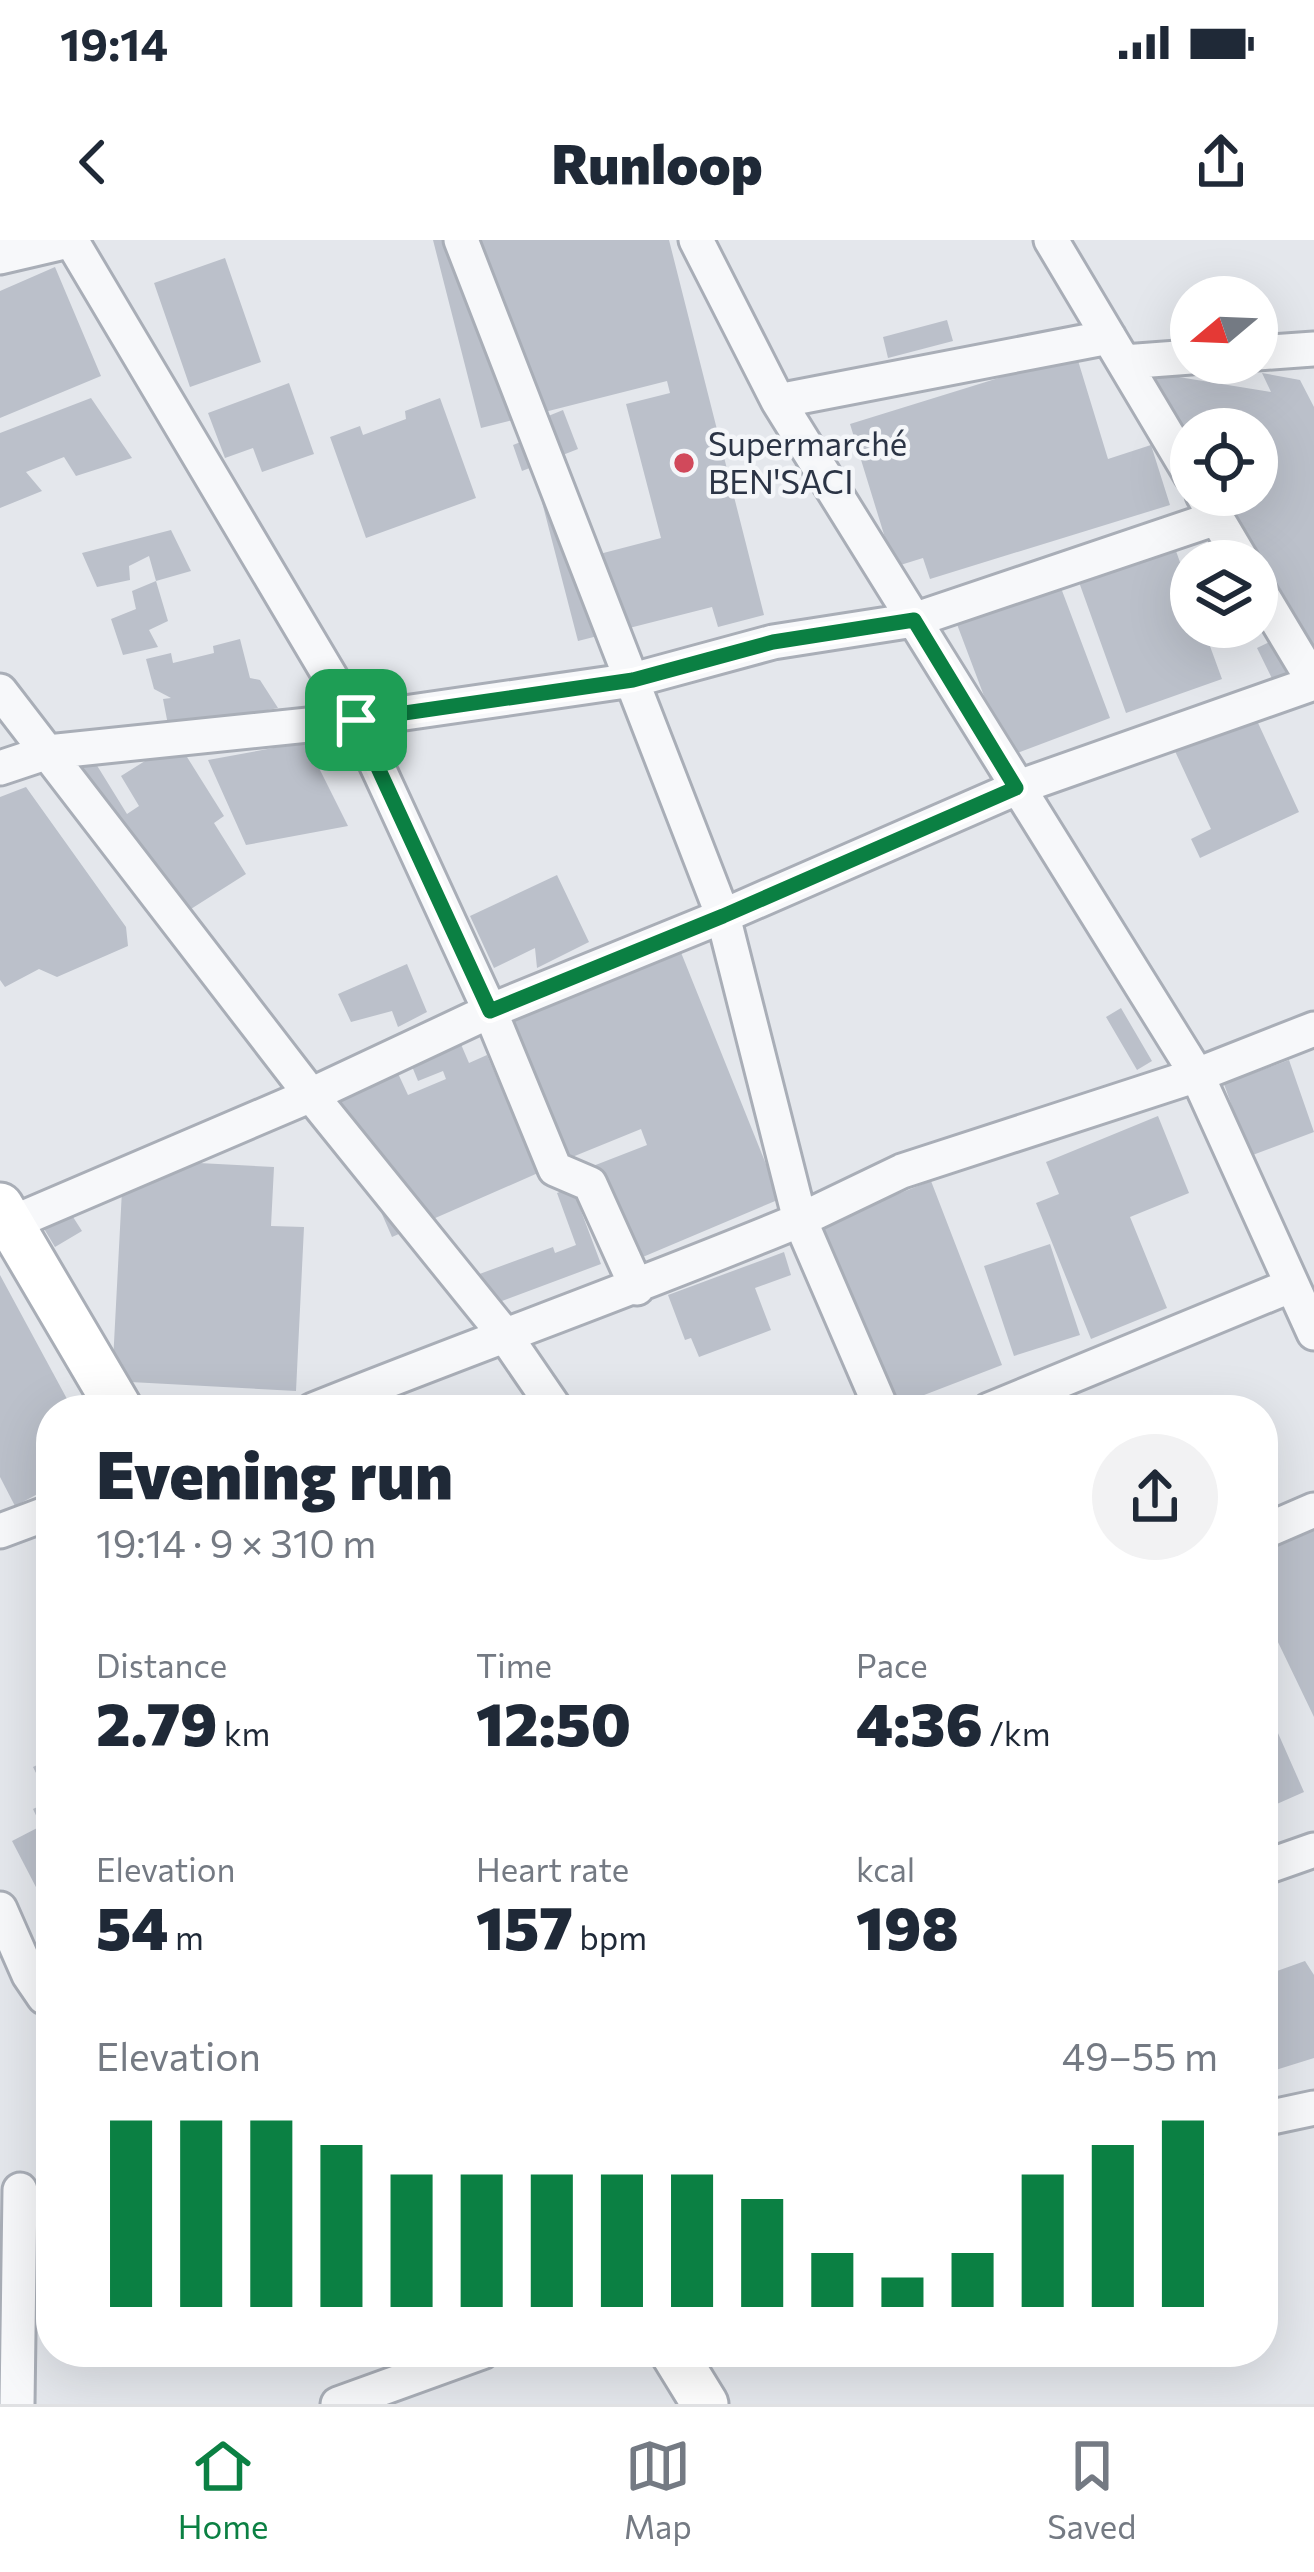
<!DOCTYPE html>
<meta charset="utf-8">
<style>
:root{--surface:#fff;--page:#f2f2f3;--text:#1f2937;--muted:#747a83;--line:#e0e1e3;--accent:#0b8043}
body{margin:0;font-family:Commissioner,sans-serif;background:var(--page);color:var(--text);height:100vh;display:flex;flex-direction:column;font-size:45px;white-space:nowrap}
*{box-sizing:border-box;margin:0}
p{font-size:39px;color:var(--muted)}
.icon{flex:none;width:66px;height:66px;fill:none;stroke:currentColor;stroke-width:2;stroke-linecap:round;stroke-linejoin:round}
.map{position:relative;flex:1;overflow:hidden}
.sheet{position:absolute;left:36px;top:1155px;width:1242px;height:972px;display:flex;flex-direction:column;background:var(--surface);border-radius:48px;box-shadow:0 12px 48px #0002}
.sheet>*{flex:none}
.needle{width:78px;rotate:251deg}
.fabs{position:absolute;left:1170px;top:36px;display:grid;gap:24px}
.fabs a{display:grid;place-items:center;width:108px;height:108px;border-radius:50%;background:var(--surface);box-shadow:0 12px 48px #0002;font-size:60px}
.pin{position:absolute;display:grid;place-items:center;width:102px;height:102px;color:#fff;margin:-51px;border-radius:24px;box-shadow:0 6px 18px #0006}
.round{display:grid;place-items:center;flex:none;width:126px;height:126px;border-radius:63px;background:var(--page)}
.headline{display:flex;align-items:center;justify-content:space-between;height:204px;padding:0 60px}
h1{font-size:66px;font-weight:800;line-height:90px}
.stats{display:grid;grid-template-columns:repeat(3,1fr);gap:18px;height:204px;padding:12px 60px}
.stats div{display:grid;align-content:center}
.stats b{font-size:60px;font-weight:800}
.stats small{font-size:33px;font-weight:400}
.stats p{font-size:33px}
.chart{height:336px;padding:24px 60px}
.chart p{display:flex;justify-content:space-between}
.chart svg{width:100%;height:216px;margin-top:12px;stroke:var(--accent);stroke-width:6}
.status{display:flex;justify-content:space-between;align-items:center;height:84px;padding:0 60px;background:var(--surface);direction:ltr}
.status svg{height:33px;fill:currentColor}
header{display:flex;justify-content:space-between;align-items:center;height:156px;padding:0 60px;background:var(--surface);font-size:54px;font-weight:800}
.tabs{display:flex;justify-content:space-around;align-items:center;height:168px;border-top:3px solid var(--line);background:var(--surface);font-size:33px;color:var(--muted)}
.tabs a{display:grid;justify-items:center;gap:6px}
.tabs .active{color:var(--accent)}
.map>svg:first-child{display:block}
.building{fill:#bbc0ca;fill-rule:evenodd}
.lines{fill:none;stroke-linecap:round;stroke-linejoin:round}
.street-casing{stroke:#a9aeb7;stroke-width:39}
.secondary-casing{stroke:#a9aeb7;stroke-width:51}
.street{stroke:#f7f8fa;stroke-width:33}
.secondary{stroke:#fff;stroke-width:45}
.route-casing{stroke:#fff;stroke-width:24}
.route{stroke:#0b8043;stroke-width:15}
.poi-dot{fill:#d1495b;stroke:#f4f6f9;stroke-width:4.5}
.labels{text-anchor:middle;stroke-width:9;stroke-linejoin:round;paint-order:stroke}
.poi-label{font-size:33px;fill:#2b3445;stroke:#f4f6f9;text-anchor:start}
</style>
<div class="status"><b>19:14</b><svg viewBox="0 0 49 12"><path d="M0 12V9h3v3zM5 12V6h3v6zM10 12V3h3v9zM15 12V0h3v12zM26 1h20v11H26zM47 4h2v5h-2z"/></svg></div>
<header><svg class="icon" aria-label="back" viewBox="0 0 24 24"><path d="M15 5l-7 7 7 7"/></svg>Runloop<svg class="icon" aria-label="share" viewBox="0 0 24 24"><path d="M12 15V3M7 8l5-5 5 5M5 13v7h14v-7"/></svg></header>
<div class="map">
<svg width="1314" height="2164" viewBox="0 0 1314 2164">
<rect width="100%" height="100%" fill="#e4e7ec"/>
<path class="building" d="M433,0h236l95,375 -46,12 -6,-20 -134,34 -36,-139 15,-4 31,59 73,-19 -35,-134 44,-11 -3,-12 -186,47z
M225,18l36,104 -71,25 -36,-104z
M55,27l46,109 -101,42v-127z
M947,80l6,21 -65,17 -5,-21z
M1076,114l32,105 43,-14 19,60 -240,74 -7,-21 -29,9 -44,-143z
M1123,128l148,24 -9,-19 38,7 14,27v294l-6,-12 -25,12 -26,-53 43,-21 -43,-8v-58h-38zM1191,189h66v66h-66z
M289,143l25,71 -52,18 -9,-24 -28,10 -17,-45z
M91,158l41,60 -56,18 -12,-19 -38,15 16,19 -42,17v-75z
M440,158l36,100 -110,40 -36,-101 30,-11 3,9 43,-16 -1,-8z
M563,170l15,39 -56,22 -9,-26 23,-9 -5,-13z
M171,290l20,41 -35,10 -7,-25 -20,10 1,14 -33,7 -15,-34z
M1171,297l20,56v34h12l19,52 -96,34 -51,-142z
M1058,340l52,138 -103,39 -52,-138z
M156,341l12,40 -19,9 9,17 -35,8 -12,-36 25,-10 -4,-18z
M240,399l10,39 10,2 18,28 -109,22 -6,-31 8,-1 -17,-9 -8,-30 25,-6 2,10 41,-10 -1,-7z
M1247,459l52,113 -99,46 -9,-19 20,-10 -43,-93z
M177,501l47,75 -10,7 32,51 -85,54 -66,-99 -8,5 -32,-52 38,-23 34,55 12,-8 -18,-30z
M306,502l42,84 -102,19 -38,-85z
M26,547l100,140 2,19 -71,31 -18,-8 -34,18 -5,-7v-183z
M557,635l32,67 -52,26 -2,-20 -41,20 -24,-52z
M678,705l102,254 -149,63 -38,-96 54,-21 -6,-16 -81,33 -61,-152z
M407,724l20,48 -29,15 -6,-16 -41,11 -13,-28z
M1121,768l31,53 -15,9 -31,-53z
M460,802l9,21 18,-8 51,118 -146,64 -62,-142 65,-28 13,28 38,-16 -3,-8 -25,10 -11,-27z
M1289,820l25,72 -64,24 -26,-72z
M1158,876l31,77 -59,24 37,91 -76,31 -55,-136 23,-9 -13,-32z
M180,922l94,5 -3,59 33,1 -8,164 -184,-10 10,-191z
M931,941l71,184 -109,42 -72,-183z
M572,947l29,77 -134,50 -12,-31 98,-36 2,6 21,-8 -19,-52z
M66,966l16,25 -27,16 -15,-25z
M1050,1004l30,91 -66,21 -30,-90z
M784,1012l7,23 -36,13 16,42 -72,27 -8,-19 -6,2 -17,-45z
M0,1035l73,135h-22v77l-36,19 -15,-29z
M1314,1281v196l-51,-106v-66z
M1263,1459l41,93 -41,18z
M51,1518v158l-39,-75 29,-15 -8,-17 17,-8 -17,-34z
M1305,1721l9,14v83l-51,16v-98z"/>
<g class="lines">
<defs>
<path id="street" d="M71,0l285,480 134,291 65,158 35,15 47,104
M696,0l82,161 419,674 117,258
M1051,0l140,235
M0,17l73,-17
M1257,113l57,-4
M1124,122l67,-5
M778,161l331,-64
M1203,255l39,66
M1257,347l57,95
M0,451l311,404 193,239 52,76
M0,528l48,-16 308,-32 277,-40 140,-38 141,-22 302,-102
M0,988l311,-133 179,-84 233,-95 293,-128 298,-105
M313,1170c162,-65 326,-123 487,-190l-77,-304 -262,-676
M882,1170l-82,-190 102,-49 295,-96 117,-46
M989,1170l303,-125
M0,1291l51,-19
M1263,1292l51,-22
M1263,1628l51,-18
M0,1669l29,66 15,22 7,1
M1263,1879l51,-11
M17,2164l3,-214
M338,2164l144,-52"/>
<path id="secondary" d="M0,966l120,204
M673,2112l32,52"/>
</defs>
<use href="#street" class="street-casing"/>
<use href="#secondary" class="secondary-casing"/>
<use href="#street" class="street"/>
<use href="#secondary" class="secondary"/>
</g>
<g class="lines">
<defs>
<path id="route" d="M914,380l102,168 -293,128 -233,95 -134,-291 277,-40 140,-38z"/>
</defs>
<use href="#route" class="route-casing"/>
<use href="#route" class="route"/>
</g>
<circle class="poi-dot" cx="684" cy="223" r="12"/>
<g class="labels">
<g class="poi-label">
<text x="708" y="216">Supermarché<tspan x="708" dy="38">BEN'SACI</tspan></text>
</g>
</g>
</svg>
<div class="fabs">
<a><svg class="needle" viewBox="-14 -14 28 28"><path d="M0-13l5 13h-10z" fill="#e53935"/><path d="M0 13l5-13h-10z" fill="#747a83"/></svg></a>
<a><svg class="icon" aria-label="locate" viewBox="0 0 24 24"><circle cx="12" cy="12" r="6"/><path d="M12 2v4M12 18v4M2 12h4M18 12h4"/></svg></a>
<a><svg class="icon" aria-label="layers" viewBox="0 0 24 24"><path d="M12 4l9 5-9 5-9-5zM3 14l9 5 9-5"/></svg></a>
</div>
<div class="pin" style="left:356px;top:480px;background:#1e9e55"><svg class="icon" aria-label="arrive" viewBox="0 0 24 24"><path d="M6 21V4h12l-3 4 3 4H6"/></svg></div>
<section class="sheet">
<div class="headline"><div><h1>Evening run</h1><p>19:14 · 9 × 310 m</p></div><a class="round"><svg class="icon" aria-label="share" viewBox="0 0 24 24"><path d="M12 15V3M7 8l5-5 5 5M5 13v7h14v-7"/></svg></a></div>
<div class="stats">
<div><p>Distance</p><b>2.79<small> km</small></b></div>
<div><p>Time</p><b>12:50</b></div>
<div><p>Pace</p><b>4:36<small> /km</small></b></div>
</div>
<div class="stats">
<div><p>Elevation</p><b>54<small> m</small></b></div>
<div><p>Heart rate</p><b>157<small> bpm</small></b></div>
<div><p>kcal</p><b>198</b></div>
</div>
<div class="chart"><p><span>Elevation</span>49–55 m</p>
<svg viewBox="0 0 160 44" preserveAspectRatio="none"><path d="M5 44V6M15 44V6M25 44V6M35 44V11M45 44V17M55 44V17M65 44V17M75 44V17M85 44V17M95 44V22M105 44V33M115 44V38M125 44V33M135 44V17M145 44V11M155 44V6"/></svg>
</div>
</section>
</div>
<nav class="tabs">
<a class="active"><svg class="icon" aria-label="home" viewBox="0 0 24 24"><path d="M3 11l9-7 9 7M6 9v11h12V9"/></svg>Home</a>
<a><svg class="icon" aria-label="map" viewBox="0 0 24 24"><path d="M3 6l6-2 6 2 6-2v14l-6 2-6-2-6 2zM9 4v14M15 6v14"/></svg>Map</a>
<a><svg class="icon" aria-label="saved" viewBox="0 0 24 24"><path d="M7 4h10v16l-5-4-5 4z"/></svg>Saved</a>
</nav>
